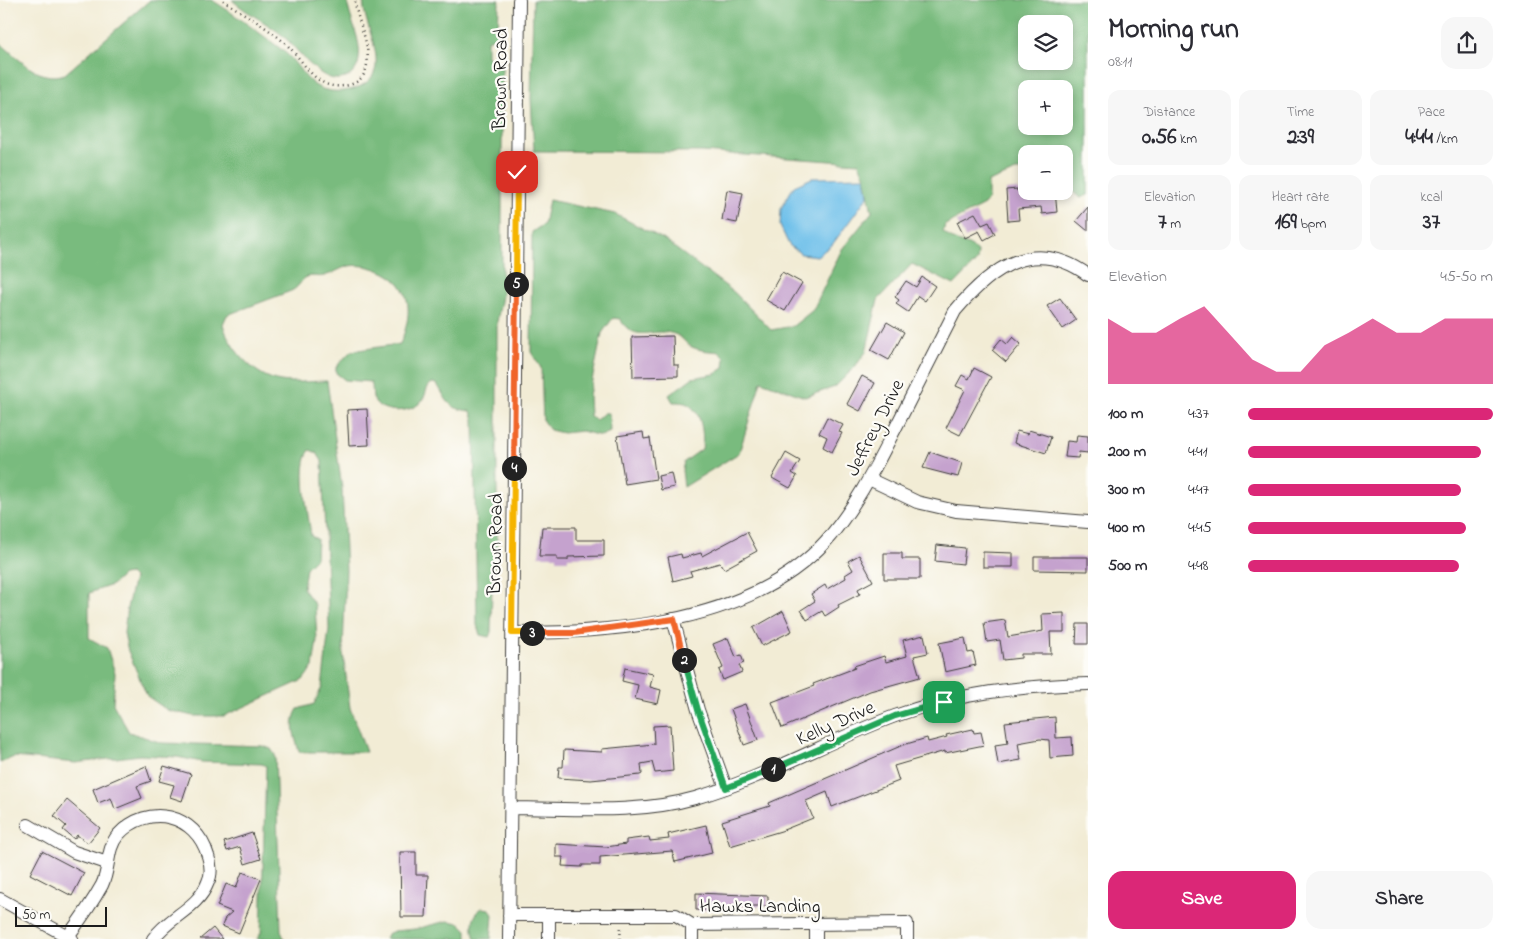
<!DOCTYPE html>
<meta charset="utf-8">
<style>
:root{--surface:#fff;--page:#f7f7f7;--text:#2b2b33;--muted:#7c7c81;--accent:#db2777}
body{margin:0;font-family:"Indie Flower",sans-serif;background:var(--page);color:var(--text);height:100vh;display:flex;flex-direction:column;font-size:19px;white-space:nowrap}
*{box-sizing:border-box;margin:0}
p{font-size:16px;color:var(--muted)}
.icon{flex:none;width:28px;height:28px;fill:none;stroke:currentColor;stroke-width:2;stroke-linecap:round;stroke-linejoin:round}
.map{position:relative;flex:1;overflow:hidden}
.side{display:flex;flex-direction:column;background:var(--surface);width:425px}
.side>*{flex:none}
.fabs{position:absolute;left:1018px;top:15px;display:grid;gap:10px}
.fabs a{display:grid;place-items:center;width:55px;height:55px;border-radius:10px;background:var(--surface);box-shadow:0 2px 8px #0003;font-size:25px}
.scale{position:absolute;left:15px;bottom:12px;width:92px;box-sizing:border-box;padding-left:5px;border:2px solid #1c1c1c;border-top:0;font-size:14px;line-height:18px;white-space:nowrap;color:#1c1c1c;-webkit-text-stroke:4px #fdfcf7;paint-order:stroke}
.pin{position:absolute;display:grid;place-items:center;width:42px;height:42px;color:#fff;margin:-21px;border-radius:10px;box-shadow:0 2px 8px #0006}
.km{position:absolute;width:25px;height:25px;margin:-12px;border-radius:50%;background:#222;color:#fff;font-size:14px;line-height:25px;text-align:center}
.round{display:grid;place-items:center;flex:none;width:52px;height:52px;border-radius:15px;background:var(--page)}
.headline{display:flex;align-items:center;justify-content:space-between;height:85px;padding:0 20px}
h1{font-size:28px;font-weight:700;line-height:38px}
.stats{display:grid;grid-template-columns:repeat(3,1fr);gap:8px;height:85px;padding:5px 20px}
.stats div{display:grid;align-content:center;border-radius:12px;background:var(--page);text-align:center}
.stats b{font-size:21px;font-weight:700}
.stats small{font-size:14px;font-weight:400}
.stats p{font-size:14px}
.chart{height:140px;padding:10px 20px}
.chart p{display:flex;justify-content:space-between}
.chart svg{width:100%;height:90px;margin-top:5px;fill:var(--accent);opacity:.7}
.button{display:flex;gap:10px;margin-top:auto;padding:10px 20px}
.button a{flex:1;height:58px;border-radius:15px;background:var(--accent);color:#fff;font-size:20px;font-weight:700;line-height:58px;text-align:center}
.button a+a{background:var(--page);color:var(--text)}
ul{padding:0 20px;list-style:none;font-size:16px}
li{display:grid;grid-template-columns:80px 60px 1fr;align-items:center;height:38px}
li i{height:12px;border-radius:6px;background:var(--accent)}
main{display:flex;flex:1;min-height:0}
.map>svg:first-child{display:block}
.forest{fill:#79bb7e;stroke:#4a6c4d;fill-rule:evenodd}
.water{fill:#6ec0ea;stroke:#456e83}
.building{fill:#c5a2ce}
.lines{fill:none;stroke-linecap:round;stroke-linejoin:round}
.minor-casing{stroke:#3c3b38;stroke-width:14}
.path{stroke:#3c3b38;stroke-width:2.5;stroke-dasharray:1 4;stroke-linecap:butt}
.minor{stroke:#fff;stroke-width:12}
.split-1-casing{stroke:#fff;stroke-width:10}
.split-2-casing{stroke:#fff;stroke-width:10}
.split-3-casing{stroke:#fff;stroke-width:10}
.split-4-casing{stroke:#fff;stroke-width:10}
.split-5-casing{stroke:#fff;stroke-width:10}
.split-6-casing{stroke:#fff;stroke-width:10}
.split-1{stroke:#22a559;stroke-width:6}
.split-2{stroke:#22a559;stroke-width:6}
.split-3{stroke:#f0652b;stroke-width:6}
.split-4{stroke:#f5b400;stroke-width:6}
.split-5{stroke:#f0652b;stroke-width:6}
.split-6{stroke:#f5b400;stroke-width:6}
.labels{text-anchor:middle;stroke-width:4.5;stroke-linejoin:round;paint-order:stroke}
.street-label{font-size:20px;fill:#1c1c1c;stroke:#fdfcf7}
</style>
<main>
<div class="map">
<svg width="1088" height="939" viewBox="0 0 1088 939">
<rect width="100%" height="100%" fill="#fdfcf7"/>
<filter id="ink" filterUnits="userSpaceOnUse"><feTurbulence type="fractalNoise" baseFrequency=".02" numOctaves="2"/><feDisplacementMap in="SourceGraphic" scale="10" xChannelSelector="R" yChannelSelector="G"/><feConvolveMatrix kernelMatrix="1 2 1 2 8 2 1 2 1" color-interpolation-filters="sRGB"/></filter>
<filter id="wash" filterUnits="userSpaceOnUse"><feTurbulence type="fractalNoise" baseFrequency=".0096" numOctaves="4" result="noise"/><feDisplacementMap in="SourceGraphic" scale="20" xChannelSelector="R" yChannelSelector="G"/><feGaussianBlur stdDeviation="1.12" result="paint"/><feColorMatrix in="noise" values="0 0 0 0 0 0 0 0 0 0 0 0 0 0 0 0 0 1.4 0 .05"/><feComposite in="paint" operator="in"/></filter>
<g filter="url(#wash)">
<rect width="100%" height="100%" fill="#f2ecd5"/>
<path class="forest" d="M150,0c14,0 50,0 61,0 7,2 70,48 77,55 9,9 17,24 28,31 18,11 57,5 60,-20 2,-22 -12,-43 -13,-66h136l-1,36 -11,4v17l15,8v231l-5,26v228l-5,33 -1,49 -2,5 -9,-2 -3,-10 -3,-206 -3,-8c-23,-2 -23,-9 -34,-27l-5,-1c-7,5 -5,10 -9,16 -8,14 -36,15 -46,5 -7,-6 -3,-15 -6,-22l-26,-2 -9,-7v-6l15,-16 49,-7c8,-19 13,-40 1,-58 -10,-14 -35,-23 -52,-20 -9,2 -16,8 -25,10 -6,2 -13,-2 -19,2 -5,4 -7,10 -14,13 -21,8 -43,16 -64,24l-4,9c6,23 29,50 53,56 15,4 35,1 51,1l15,107 4,82 -3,82 7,56 16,44h-67c-4,-16 -10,-28 -1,-43l16,-5 8,-17 7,-58 -7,-168 -5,-8 -7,-3c-13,17 -1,65 1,86l6,3 -1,19 -10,10 -3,20 12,17 2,35 -4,27 -10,13 -79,36h-31l-26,-6 -20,-14 -19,-45 -4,-18 3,-25 7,-30 -4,-4 -7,1 -11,10 -23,8v45l18,10 8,25 -2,31 16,28 33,11 101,3 8,3 4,6 6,175 3,9h-27l4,-6 5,-167 -4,-2 -60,-2 -25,-5 -37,-2 -64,8 -62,-6 -14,6v-720c20,16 38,40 65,31z
M232,0h115c2,19 15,40 12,59 -1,8 -5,15 -12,18 -25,12 -48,-28 -65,-42 -16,-13 -34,-21 -50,-35z
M533,0h555v195l-7,3c-11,-6 -11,-13 -11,-25l-6,-1v-18h-38v17h-10l-28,11v17l-4,6 -39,20 -2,7c15,14 22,7 35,20l-1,9 -23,24 -42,-21 -34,36 -12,52 -12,16 -19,19 -30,10 -44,-16 -22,72 -55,34 -2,-17 2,-8 18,-13c2,-14 0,-36 -13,-44 -4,-3 -11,-3 -16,-3l-4,-7 23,-17 23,-4 9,-6 1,-10 -5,-6c-8,-1 -20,-1 -28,-5 -5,-2 -9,-9 -15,-12 -23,-10 -41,11 -57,-16l-7,-1 -11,15 -13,62 1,21 6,4 8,-7h5l1,19 -9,4 -19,-5 -19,2 -13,-3 -7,-9 -2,-53 -10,-16 1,-120 12,-8 5,-24 66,14 48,25 72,54 36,37 22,-4 20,-16 29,-61 30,-37 -7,-35 -6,-14 -157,-11 -168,-1 -3,-52zM1026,24h38v37h-38zM1026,89h38v37h-38z
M482,908l8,1 3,6 -2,24h-16c-4,-12 -3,-24 7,-31z
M447,921l13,2 7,7v9h-82l2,-5 7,-3 21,-2z"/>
<path class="water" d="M865,177l3,19 -36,49 -15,11 -16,-2 -12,-9 -9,-19 1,-18 13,-22 18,-8z"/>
<g id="blocks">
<path class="building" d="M1017,189v2h38l2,21 -15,2 -1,-7 -23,2 1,11 -11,1 -2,-31z
M727,190l16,3 -6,30 -15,-3z
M1088,207v24l-12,-10z
M975,213l7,12 7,-3 6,12 -11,6 -5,-9 -14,7 -8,-16z
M782,272l20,11 -17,28 -19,-11z
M922,277l13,9 -10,15 -7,-5 -10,16 -12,-8 3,-4 -4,-3 11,-16 10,6z
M1060,298l16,22 -13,9 -16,-23z
M887,322l17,10 -15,28 -18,-10z
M673,336l1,29h4v11l-45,1 -1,-40z
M1013,337l8,7 -15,18 -14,-12 9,-11 6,5z
M974,368l17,9 -31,58 -14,-7 19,-38 -9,-4 6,-11 7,4z
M862,376l13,7 -15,28 -13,-7z
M367,409l2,36 -20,1 -2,-36z
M827,417l16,8 -4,7 3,1 -10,19 -9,-5 4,-10 -8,-4z
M1029,430l22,7 -5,16 -32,-10 3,-12 11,3z
M643,432l1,7 6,-1 6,41 -31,5 -8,-48z
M1077,435l11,1v17l-9,-1 -1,6 -13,-1 2,-16 9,1z
M930,452l32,11 -4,14 -35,-9z
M786,453l14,8 -8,12 5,3 -7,12 -18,-10z
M671,473l3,14 -13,3 -3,-14z
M542,527h34v13h28v16l-36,1v3h-11v-4h-18z
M747,532l10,19 -33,18 -4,-6 -30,8 2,5 -19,5 -5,-24 13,-3 1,4 19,-5 1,3z
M937,545l28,3 -2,16 -28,-3z
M983,552l30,1v14h-30z
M884,553h18v6h18v20h-36z
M859,555l14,26 -15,8 2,5 -22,11 1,2 -14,9 -3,-5 -15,9 -6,-10 14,-9 -4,-7 14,-9 2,4 19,-11 -1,-3 8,-5 -5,-9z
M1034,557h54v14l-54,-1z
M783,611l9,20 -30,15 -9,-18z
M1064,613v19h-14l1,22h-30v4l-18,2 -3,-20 -13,2 -3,-19 21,-3 3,17 35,-6 -1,-17z
M1077,624h11v20h-12z
M924,635l4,18 -14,3 6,21 -50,14 -88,37 -10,-26 42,-16 -1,-2 42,-16 -1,-2 30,-10 2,6 21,-6 -4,-16z
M728,638l8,19 5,-2 3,8 -5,2 3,7 -19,8 -4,-10 4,-2 -10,-24z
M965,638l3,15 5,-1 3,13 -31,7 -6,-29z
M625,668l28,6 -3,13 11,3 -3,14 -23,-5 3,-14 -16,-4z
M745,704l13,36 -14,5 -13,-36z
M1055,717l1,21 16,-1 1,19 -23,2 -1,-18 -9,-1 -22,4 3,17 -23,4 -3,-19 13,-2 -3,-21z
M670,725l3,46 -18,2 -3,-11 -11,2 1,10 -2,1 -49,5 -33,-2 1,-11h4l1,-17 38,2v-3l52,-5 -1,-18z
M973,729l1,4 7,-1 3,13 -39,8v-2l-51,15 5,15 -67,26 -5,-15 -21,9 7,17 -32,13 -51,15 -8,-25 48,-15 -1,-3 134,-58 24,-7 1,4 19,-5 -1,-2z
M146,766l5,15 -14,5 5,12 -27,11 -4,-11 -13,5 -5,-14z
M164,766l27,8 -9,27 -12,-4 4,-12 -15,-4z
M67,800l33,28 -12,15 -11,-8 -3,4 -11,-9 3,-4 -12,-10z
M706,825l6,28 -37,9 -3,-11 -72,6v8h-18v2l-20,-1 1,-9h-7v-13l50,3 20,-3v-4l23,-3 1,4 19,-2 -1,-5z
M252,833l9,26 -16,5 -5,-17 -13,4 -3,-9z
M42,851l42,22 -12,23 -42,-22z
M400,852h16v23h12l-2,42h-25z
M242,872l19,7 -22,54 -17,-7 3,-8 7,-6 -15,-6 9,-22 10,4z
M696,893l72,3v10h-38v4h-34z
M213,928l9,11h-22z"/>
</g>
</g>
<g filter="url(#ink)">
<use href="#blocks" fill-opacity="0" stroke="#3c3b38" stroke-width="1"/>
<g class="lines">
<defs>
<path id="minor" d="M869,479l48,23 39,9 132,11
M673,619l25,91 28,78
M512,633c104,0 240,-10 314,-92 29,-33 49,-73 69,-112 20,-40 40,-79 60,-118 37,-44 79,-75 133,-36
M510,808c61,0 126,7 185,-10 70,-20 132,-57 200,-82 61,-23 128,-30 193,-32
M28,825l46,27 33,11
M0,899l72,40
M509,915h167l16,10 215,-2v16
M66,939c12,-16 26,-36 36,-54 8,-16 4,-36 16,-50 30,-33 78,-21 90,21 3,9 4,18 0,26 -10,27 -39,34 -55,57
M509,939l10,-939
M549,939v-24
M692,939v-14
M816,939v-15"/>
</defs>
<use href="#minor" class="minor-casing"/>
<path class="path" d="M223,0c20,14 45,27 63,44 21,19 29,49 63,41 11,-3 17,-10 18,-21 4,-22 -11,-43 -12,-64
M620,939l1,-13"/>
<use href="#minor" class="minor"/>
</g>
</g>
<g class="lines" filter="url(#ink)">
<defs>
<path id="split-1" d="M773,769l122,-53 49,-14"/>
<path id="split-2" d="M684,660l14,50 28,78 47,-19"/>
<path id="split-3" d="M532,633h42l100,-14 10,41"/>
<path id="split-4" d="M514,468l-2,165h20"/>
<path id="split-5" d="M514,468l2,-184"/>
<path id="split-6" d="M516,284l1,-112"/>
</defs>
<use href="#split-1" class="split-1-casing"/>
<use href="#split-2" class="split-2-casing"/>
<use href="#split-3" class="split-3-casing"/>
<use href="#split-4" class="split-4-casing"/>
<use href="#split-5" class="split-5-casing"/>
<use href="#split-6" class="split-6-casing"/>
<use href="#split-1" class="split-1"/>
<use href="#split-2" class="split-2"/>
<use href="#split-3" class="split-3"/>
<use href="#split-4" class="split-4"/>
<use href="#split-5" class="split-5"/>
<use href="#split-6" class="split-6"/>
</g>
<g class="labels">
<g class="street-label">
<text transform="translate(499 79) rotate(-89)" y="7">Brown Road</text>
<text transform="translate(874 427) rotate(-63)" y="7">Jeffrey Drive</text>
<text transform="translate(494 544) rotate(-89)" y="7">Brown Road</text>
<text transform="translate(835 722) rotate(-24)" y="7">Kelly Drive</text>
<text x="760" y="912">Hawks Landing</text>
</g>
</g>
</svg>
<div class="fabs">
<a><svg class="icon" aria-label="layers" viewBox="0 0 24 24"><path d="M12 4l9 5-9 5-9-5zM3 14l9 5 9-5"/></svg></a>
<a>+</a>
<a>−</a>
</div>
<div class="scale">50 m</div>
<div class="pin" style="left:944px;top:702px;background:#1e9e55"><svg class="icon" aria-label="arrive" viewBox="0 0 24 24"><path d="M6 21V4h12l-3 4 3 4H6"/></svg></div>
<div class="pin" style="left:517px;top:172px;background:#d93025"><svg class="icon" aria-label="check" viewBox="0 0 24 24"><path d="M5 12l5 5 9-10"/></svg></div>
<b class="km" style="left:773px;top:769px">1</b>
<b class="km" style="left:684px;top:660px">2</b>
<b class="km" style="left:532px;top:633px">3</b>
<b class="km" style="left:514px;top:468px">4</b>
<b class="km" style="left:516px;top:284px">5</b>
</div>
<section class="side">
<div class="headline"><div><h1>Morning run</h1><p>08:11</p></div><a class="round"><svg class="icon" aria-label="share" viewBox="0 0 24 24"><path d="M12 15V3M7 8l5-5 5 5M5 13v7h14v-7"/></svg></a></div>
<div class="stats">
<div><p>Distance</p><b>0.56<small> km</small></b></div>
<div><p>Time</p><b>2:39</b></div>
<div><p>Pace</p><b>4:44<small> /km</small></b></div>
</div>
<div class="stats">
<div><p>Elevation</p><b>7<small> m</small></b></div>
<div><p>Heart rate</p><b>169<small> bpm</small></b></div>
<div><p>kcal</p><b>37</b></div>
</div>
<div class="chart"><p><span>Elevation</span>45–50 m</p>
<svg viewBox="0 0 160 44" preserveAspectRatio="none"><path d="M0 44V12L10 19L20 19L30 12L40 6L50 19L60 32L70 38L80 38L90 25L100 19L110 12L120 19L130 19L140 12L150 12L160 12V44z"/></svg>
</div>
<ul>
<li><b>100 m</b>4:37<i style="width:100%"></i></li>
<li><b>200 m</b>4:41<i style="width:95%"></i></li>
<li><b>300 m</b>4:47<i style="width:87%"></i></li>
<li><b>400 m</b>4:45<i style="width:89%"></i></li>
<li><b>500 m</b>4:48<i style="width:86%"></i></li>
</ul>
<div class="button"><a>Save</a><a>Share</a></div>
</section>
</main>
